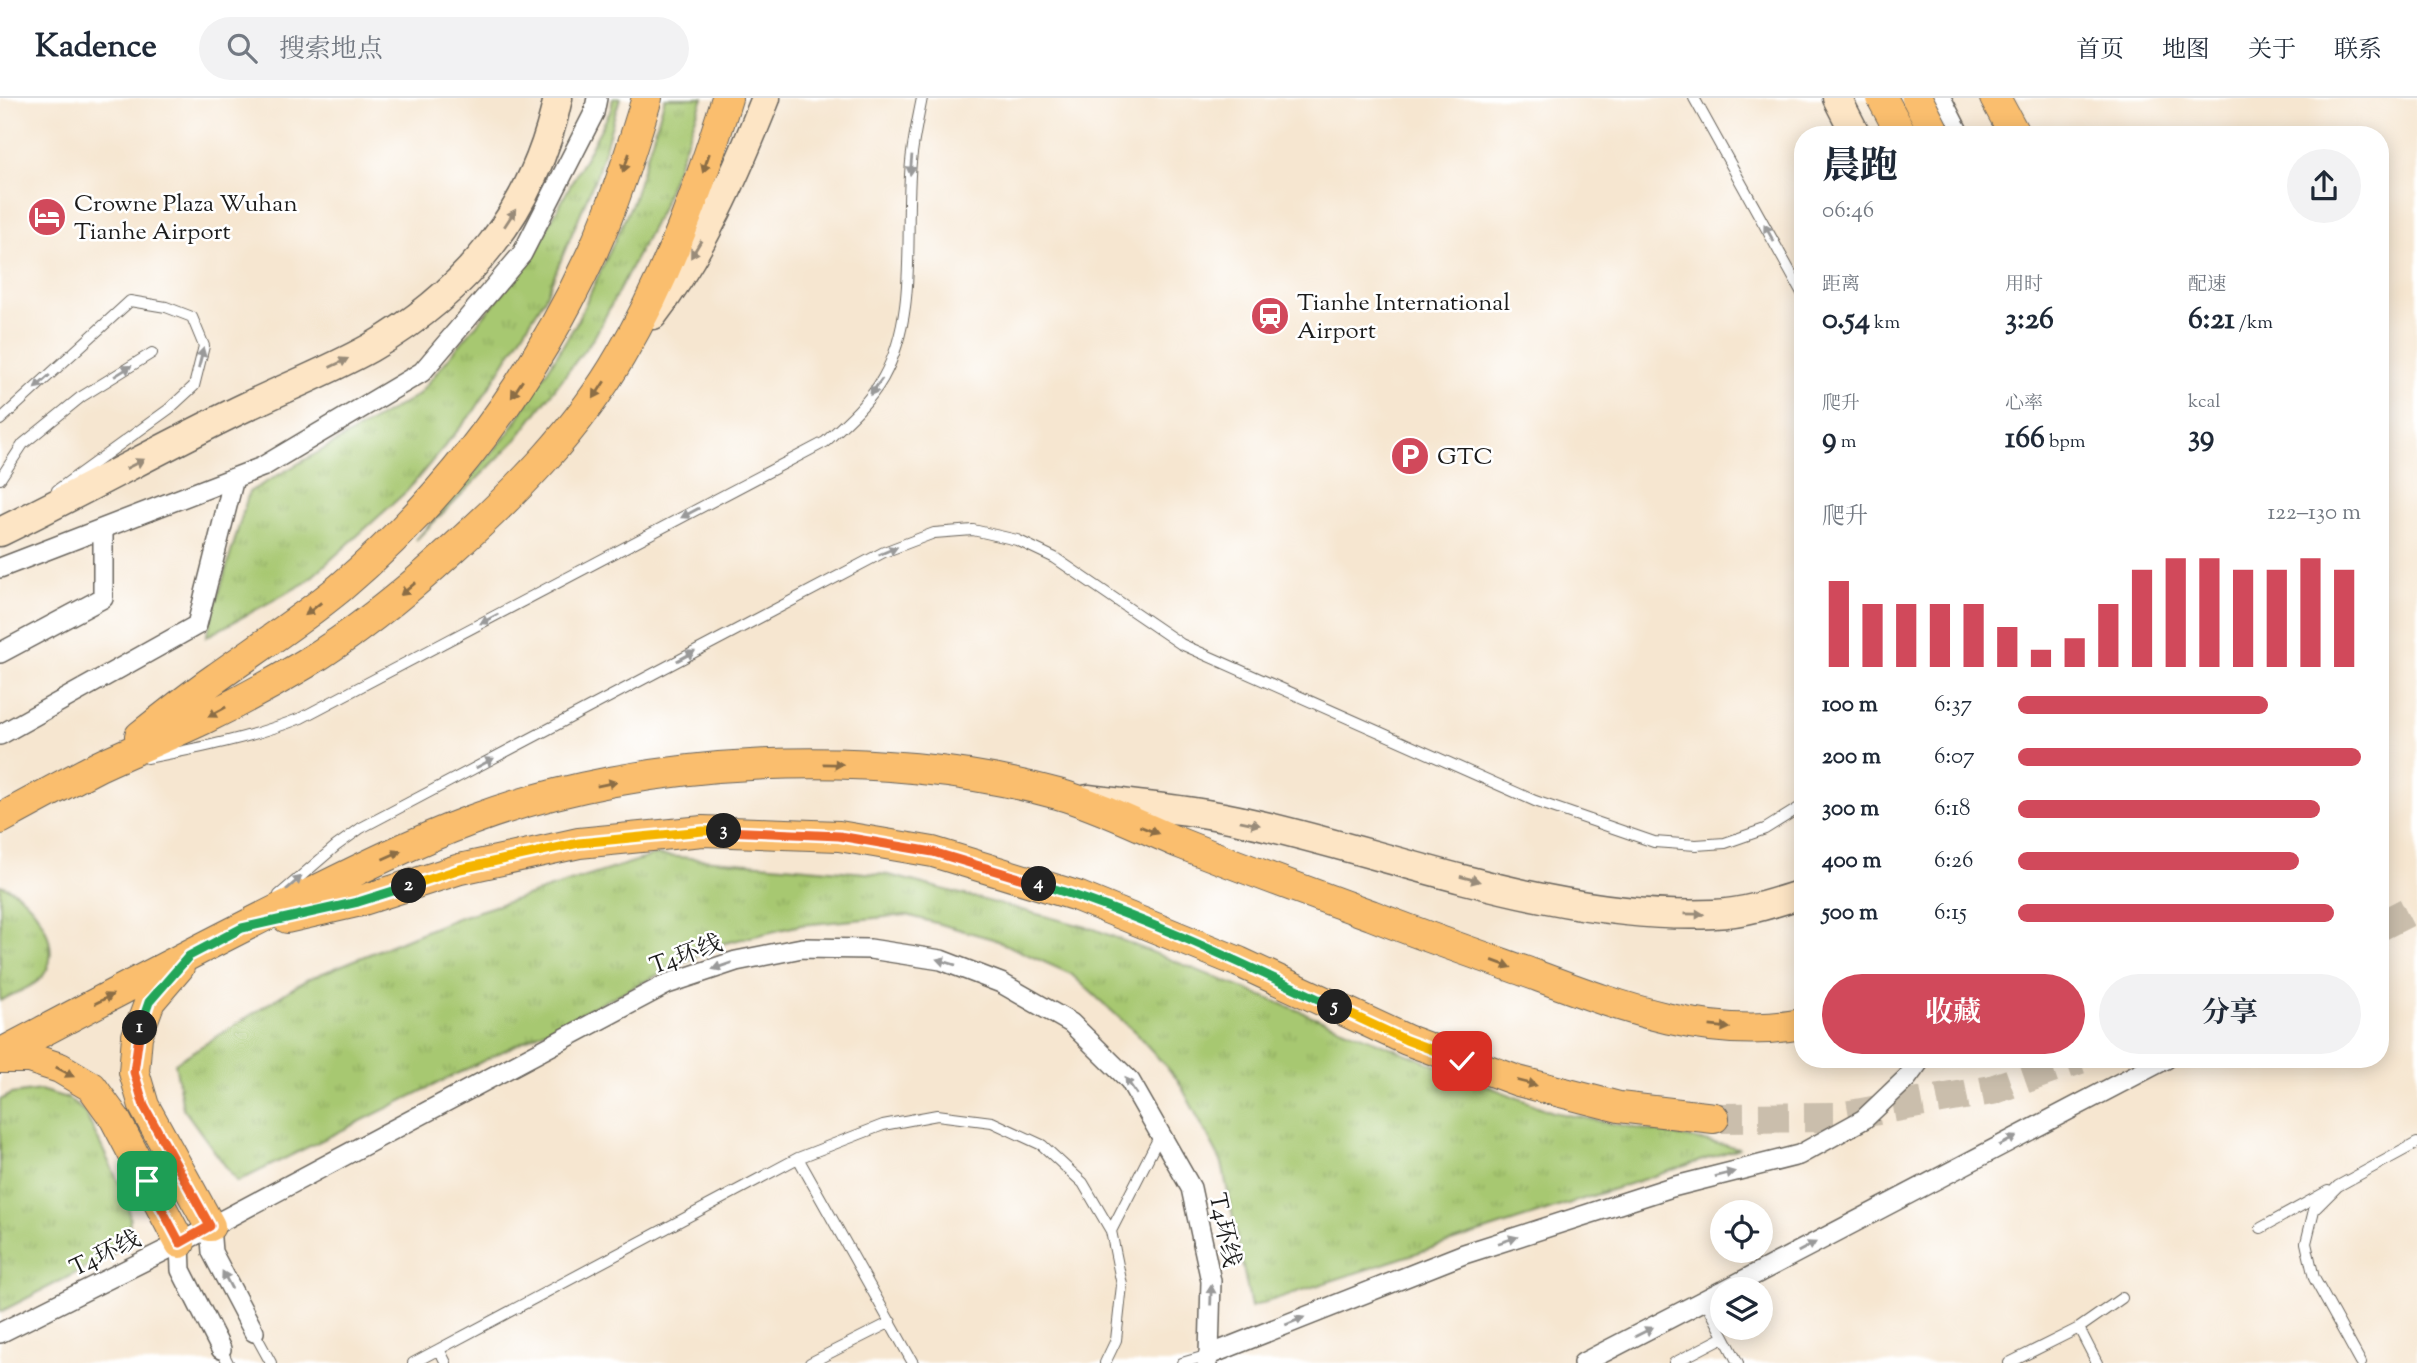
<!DOCTYPE html>
<html lang="zh">
<meta charset="utf-8">
<style>
:root{--surface:#fff;--page:#f2f2f3;--text:#1f2937;--muted:#747a83;--line:#e0e1e3;--accent:#d1495b}
body{margin:0;font-family:"Sorts Mill Goudy","Noto Serif SC",serif;background:var(--page);color:var(--text);height:100vh;display:flex;flex-direction:column;font-size:26px;white-space:nowrap}
*{box-sizing:border-box;margin:0}
p{font-size:23px;color:var(--muted)}
.icon{flex:none;width:38px;height:38px;fill:none;stroke:currentColor;stroke-width:2;stroke-linecap:round;stroke-linejoin:round}
.map{position:relative;flex:1;overflow:hidden}
.drawer{position:absolute;left:1794px;top:28px;width:595px;height:942px;display:flex;flex-direction:column;background:var(--surface);border-radius:28px;box-shadow:0 4px 18px #0003}
.drawer>*{flex:none}
.buttons{position:absolute;left:1710px;top:1102px;display:grid;gap:14px}
.buttons a{display:grid;place-items:center;width:63px;height:63px;border-radius:50%;background:var(--surface);box-shadow:0 4px 18px #0003;font-size:35px}
.pin{position:absolute;display:grid;place-items:center;width:60px;height:60px;color:#fff;margin:-30px;border-radius:14px;box-shadow:0 4px 10px #0006}
.km{position:absolute;width:35px;height:35px;margin:-18px;border-radius:50%;background:#222;color:#fff;font-size:19px;line-height:35px;text-align:center}
.round{display:grid;place-items:center;flex:none;width:74px;height:74px;border-radius:37px;background:var(--page)}
.summary{display:flex;align-items:center;justify-content:space-between;height:119px;padding:0 28px}
h1{font-size:38px;font-weight:700;line-height:52px}
.figures{display:grid;grid-template-columns:repeat(3,1fr);gap:10px;height:119px;padding:7px 28px}
.figures div{display:grid;align-content:center}
.figures b{font-size:30px;font-weight:700}
.figures small{font-size:19px;font-weight:400}
.figures p{font-size:19px}
.chart{height:196px;padding:14px 28px}
.chart p{display:flex;justify-content:space-between}
.chart svg{width:100%;height:126px;margin-top:7px;stroke:var(--accent);stroke-width:6}
.button{display:flex;gap:14px;margin-top:auto;padding:14px 28px}
.button a{flex:1;height:80px;border-radius:42px;background:var(--accent);color:#fff;font-size:28px;font-weight:700;line-height:80px;text-align:center}
.button a+a{background:var(--page);color:var(--text)}
ul{padding:0 28px;list-style:none;font-size:23px}
li{display:grid;grid-template-columns:112px 84px 1fr;align-items:center;height:52px}
li i{height:18px;border-radius:9px;background:var(--accent)}
header{display:flex;align-items:center;gap:42px;box-sizing:border-box;height:98px;padding:0 35px;background:var(--surface);border-bottom:2px solid var(--line)}
header strong{font-size:33px}
nav{display:flex;gap:38px;margin-inline-start:auto;font-size:24px}
.search{width:490px;height:63px;background:var(--page);display:flex;align-items:center;gap:18px;box-sizing:border-box;padding:0 24px;border-radius:38px;color:var(--muted);font-size:26px}
.map>svg:first-child{display:block}
.grass{fill:url(#grass-tufts);stroke:#627246;stroke-width:2}
.lines{fill:none;stroke-linecap:round;stroke-linejoin:round}
.primary-tunnel{stroke:#cabeac;stroke-width:30;stroke-dasharray:30 15;stroke-linecap:butt}
.lane-casing{stroke:#68635b;stroke-width:12}
.street-casing{stroke:#68635b;stroke-width:22}
.secondary-casing{stroke:#68635b;stroke-width:31}
.primary-casing{stroke:#68635b;stroke-width:32}
.lane{stroke:#fff;stroke-width:10}
.street{stroke:#fff;stroke-width:19}
.secondary{stroke:#fde5c5;stroke-width:28}
.primary{stroke:#fabe6e;stroke-width:30}
.primary-bridge-casing{stroke:#68635b;stroke-width:32;stroke-linecap:butt}
.primary-bridge{stroke:#fabe6e;stroke-width:30}
.oneway{fill:#8b6d45}
.oneway2{fill:#999}
.oneway3{fill:#988b79}
.split-1-casing{stroke:#fff;stroke-width:14}
.split-2-casing{stroke:#fff;stroke-width:14}
.split-3-casing{stroke:#fff;stroke-width:14}
.split-4-casing{stroke:#fff;stroke-width:14}
.split-5-casing{stroke:#fff;stroke-width:14}
.split-6-casing{stroke:#fff;stroke-width:14}
.split-1{stroke:#f0652b;stroke-width:9}
.split-2{stroke:#22a559;stroke-width:9}
.split-3{stroke:#f5b400;stroke-width:9}
.split-4{stroke:#f0652b;stroke-width:9}
.split-5{stroke:#22a559;stroke-width:9}
.split-6{stroke:#f5b400;stroke-width:9}
.labels{text-anchor:middle;stroke-width:5;stroke-linejoin:round;paint-order:stroke}
.poi-label{font-size:24px;fill:#1c1c1c;stroke:#fff;text-anchor:start}
.street-label{font-size:24px;fill:#1c1c1c;stroke:#fff}
</style>
<header>
<strong>Kadence</strong>
<div class="search"><svg class="icon" aria-label="search" viewBox="0 0 24 24"><circle cx="10" cy="10" r="6"/><path d="M15 15l6 6"/></svg>搜索地点</div>
<nav><a>首页</a><a>地图</a><a>关于</a><a>联系</a></nav>
</header>
<div class="map">
<svg width="2417" height="1265" viewBox="0 0 2417 1265">
<defs>
<pattern id="grass-tufts" width="24" height="20" patternUnits="userSpaceOnUse" patternTransform="scale(1.75)"><rect width="24" height="20" fill="#a7c871"/><path d="M3 7l-1-3M5 7V3M7 7l1-3M15 17l-1-3M17 17v-4M19 17l1-3" fill="none" stroke="#8fab61"/></pattern>
</defs>
<rect width="100%" height="100%" fill="#fff"/>
<filter id="ink" filterUnits="userSpaceOnUse"><feTurbulence type="fractalNoise" baseFrequency=".0143" numOctaves="2"/><feDisplacementMap in="SourceGraphic" scale="14" xChannelSelector="R" yChannelSelector="G"/><feConvolveMatrix kernelMatrix="1 2 1 2 8 2 1 2 1" color-interpolation-filters="sRGB"/></filter>
<filter id="wash" filterUnits="userSpaceOnUse"><feTurbulence type="fractalNoise" baseFrequency=".00686" numOctaves="4" result="noise"/><feDisplacementMap in="SourceGraphic" scale="28" xChannelSelector="R" yChannelSelector="G"/><feGaussianBlur stdDeviation="1.57" result="paint"/><feColorMatrix in="noise" values="0 0 0 0 0 0 0 0 0 0 0 0 0 0 0 0 0 1.4 0 .05"/><feComposite in="paint" operator="in"/></filter>
<g filter="url(#wash)">
<rect width="100%" height="100%" fill="#f6e6d0"/>
<path class="grass" d="M613,0h7l-23,76 -52,124 -70,112 -68,81 -102,92 -99,54 43,-145 169,-97 112,-135 81,-150z
M665,0h38l-43,114 -65,124 -80,105 -99,99 92,-106 68,-110 57,-123z
M655,757l234,20 205,54 459,183 187,36 -489,159 -29,-144 -44,-83 -42,-47 -65,-59 -78,-35 -86,-24 -106,10 -80,19 -484,238 -54,-74 -8,-45 131,-83 151,-62z
M0,787c33,8 70,67 39,95 -10,9 -27,14 -39,21z
M40,992l27,8 18,14 43,90 2,19 -4,16 -11,16 -115,59v-212l11,-6z"/>
</g>
<g filter="url(#ink)">
<g class="lines">
<path class="primary-tunnel" d="M2380,828l37,-19
M1714,1020l125,-1 153,-27 88,-31"/>
<defs>
<path id="lane" d="M1694,0l108,195
M0,322l130,-119 36,6 26,10 12,29 -10,40 -25,23 -112,81
M0,381l23,-35 58,-47 71,-44
M147,660c54,-10 103,-20 154,-40l524,-276c21,-19 44,-39 58,-64 36,-65 21,-145 28,-216 2,-22 7,-43 11,-64
M279,797l57,-49 25,-18 523,-276 50,-19 39,-3 44,10 38,18 126,86 354,157 119,41 42,3 29,-2 40,-14 37,-23
M798,1060l115,205
M2261,1130l67,-37
M1111,1133l49,-96
M1705,1202l33,63
M2079,1230l43,-30
M254,1234l17,31
M221,1251l7,14
M439,1251l7,14
M413,1265l385,-205 85,-33 54,-10 55,7 50,23 41,38 28,48 11,54 -6,55 -11,23
M810,1265l81,-41
M1182,1265l27,-8
M1674,1265l50,-26
M2009,1265l70,-35 18,35
M2361,1265l-47,-85 -8,-35 8,-33 24,-24 79,-43"/>
<path id="street" d="M1941,0l19,37
M0,470l262,-101 160,-95 100,-118 72,-141 3,-15
M0,555l103,-55v-69
M0,637l197,-110 37,-147
M210,1128l2,26 42,80
M180,1145l1,27 40,79
M1725,1192l441,-231
M0,1235l180,-90 487,-259 69,-23 66,-13 68,1 71,11 60,23 70,40 59,58 61,107 20,93 -2,74 -2,8
M1209,1257l255,-101 208,-67 127,-32 65,-36 43,-41 14,-19
M1583,1265l139,-72"/>
<path id="secondary" d="M1837,0l19,37
M653,217c50,-65 83,-141 113,-217
M0,434c78,-38 154,-80 231,-118 46,-23 94,-41 139,-66 97,-56 165,-139 188,-250
M1088,701c55,7 110,11 164,24 150,34 306,98 462,91 30,-1 60,-11 88,-20"/>
<path id="primary" d="M1995,0l20,37
M140,638c25,-20 50,-40 76,-58 42,-30 84,-57 124,-90 109,-93 192,-205 252,-335 23,-50 39,-103 55,-155
M0,721c33,-18 66,-36 99,-53 34,-16 69,-30 103,-46 35,-17 70,-36 103,-56 54,-33 102,-73 148,-115 64,-58 125,-119 168,-194 47,-80 79,-169 106,-257
M287,820l70,-16 103,-33 119,-26 124,-12 136,5 94,16 144,44 162,66 168,78 111,41 101,26 95,11
M179,869l-29,34 -13,35 -3,36 10,34 66,120
M0,956c96,-51 192,-102 289,-150 60,-30 121,-61 183,-84 173,-65 408,-75 586,-26 40,11 85,34 124,50 63,25 126,48 189,71 50,20 102,38 153,56 89,33 182,71 278,53
M0,960h29l31,10 32,19 23,32 65,124"/>
</defs>
<use href="#lane" class="lane-casing"/>
<use href="#street" class="street-casing"/>
<use href="#secondary" class="secondary-casing"/>
<use href="#primary" class="primary-casing"/>
<use href="#lane" class="lane"/>
<use href="#street" class="street"/>
<use href="#secondary" class="secondary"/>
<use href="#primary" class="primary"/>
<defs>
<path id="primary-bridge" d="M1882,0l20,37
M1917,0l19,37"/>
</defs>
<use href="#primary-bridge" class="primary-bridge-casing"/>
<use href="#primary-bridge" class="primary-bridge"/>
</g>
<defs><path id="oneway-solid" d="M-6-.8H1V-3.2L6.5 0L1 3.2V.8H-6Z" transform="scale(1.75)"/></defs>
<g class="oneway">
<use href="#oneway-solid" transform="translate(626 65) rotate(109)"/>
<use href="#oneway-solid" transform="translate(706 65) rotate(109)"/>
<use href="#oneway-solid" transform="translate(517 291) rotate(123)"/>
<use href="#oneway-solid" transform="translate(599 292) rotate(123)"/>
<use href="#oneway-solid" transform="translate(408 491) rotate(140)"/>
<use href="#oneway-solid" transform="translate(313 511) rotate(141)"/>
<use href="#oneway-solid" transform="translate(217 614) rotate(151)"/>
<use href="#oneway-solid" transform="translate(833 666) rotate(1)"/>
<use href="#oneway-solid" transform="translate(607 686) rotate(-11)"/>
<use href="#oneway-solid" transform="translate(1149 732) rotate(22)"/>
<use href="#oneway-solid" transform="translate(392 757) rotate(-24)"/>
<use href="#oneway-solid" transform="translate(1502 866) rotate(20)"/>
<use href="#oneway-solid" transform="translate(104 901) rotate(-27)"/>
<use href="#oneway-solid" transform="translate(1720 929) rotate(6)"/>
<use href="#oneway-solid" transform="translate(65 974) rotate(28)"/>
<use href="#oneway-solid" transform="translate(1527 985) rotate(15)"/>
</g>
<g class="oneway2">
<use href="#oneway-solid" transform="translate(911 67) rotate(95)"/>
<use href="#oneway-solid" transform="translate(1769 135) rotate(-119)"/>
<use href="#oneway-solid" transform="translate(201 260) rotate(-76)"/>
<use href="#oneway-solid" transform="translate(123 273) rotate(-32)"/>
<use href="#oneway-solid" transform="translate(42 284) rotate(138)"/>
<use href="#oneway-solid" transform="translate(876 289) rotate(126)"/>
<use href="#oneway-solid" transform="translate(690 415) rotate(152)"/>
<use href="#oneway-solid" transform="translate(888 453) rotate(-23)"/>
<use href="#oneway-solid" transform="translate(489 521) rotate(152)"/>
<use href="#oneway-solid" transform="translate(686 558) rotate(-28)"/>
<use href="#oneway-solid" transform="translate(485 665) rotate(-28)"/>
<use href="#oneway-solid" transform="translate(294 785) rotate(-41)"/>
<use href="#oneway-solid" transform="translate(946 864) rotate(-163)"/>
<use href="#oneway-solid" transform="translate(722 868) rotate(161)"/>
<use href="#oneway-solid" transform="translate(1131 988) rotate(-125)"/>
<use href="#oneway-solid" transform="translate(2008 1043) rotate(-28)"/>
<use href="#oneway-solid" transform="translate(1725 1076) rotate(-14)"/>
<use href="#oneway-solid" transform="translate(1508 1142) rotate(-18)"/>
<use href="#oneway-solid" transform="translate(1807 1149) rotate(-28)"/>
<use href="#oneway-solid" transform="translate(227 1182) rotate(-118)"/>
<use href="#oneway-solid" transform="translate(1211 1197) rotate(-88)"/>
<use href="#oneway-solid" transform="translate(1295 1223) rotate(-22)"/>
<use href="#oneway-solid" transform="translate(1644 1234) rotate(-27)"/>
</g>
<g class="oneway3">
<use href="#oneway-solid" transform="translate(510 120) rotate(-57)"/>
<use href="#oneway-solid" transform="translate(696 151) rotate(121)"/>
<use href="#oneway-solid" transform="translate(339 265) rotate(-26)"/>
<use href="#oneway-solid" transform="translate(135 366) rotate(-27)"/>
<use href="#oneway-solid" transform="translate(1250 725) rotate(12)"/>
<use href="#oneway-solid" transform="translate(1470 781) rotate(15)"/>
<use href="#oneway-solid" transform="translate(1694 816) rotate(1)"/>
</g>
</g>
<g class="lines" filter="url(#ink)">
<defs>
<path id="split-1" d="M140,930l-6,44 10,34 66,120 -30,17 -33,-62"/>
<path id="split-2" d="M140,930l9,-26 40,-46 53,-28 116,-26 51,-16"/>
<path id="split-3" d="M409,788l51,-17 119,-26 124,-12h21"/>
<path id="split-4" d="M724,733l115,5 94,16 106,32"/>
<path id="split-5" d="M1039,786c102,31 200,78 296,123"/>
<path id="split-6" d="M1335,909l71,33 56,21"/>
</defs>
<use href="#split-1" class="split-1-casing"/>
<use href="#split-2" class="split-2-casing"/>
<use href="#split-3" class="split-3-casing"/>
<use href="#split-4" class="split-4-casing"/>
<use href="#split-5" class="split-5-casing"/>
<use href="#split-6" class="split-6-casing"/>
<use href="#split-1" class="split-1"/>
<use href="#split-2" class="split-2"/>
<use href="#split-3" class="split-3"/>
<use href="#split-4" class="split-4"/>
<use href="#split-5" class="split-5"/>
<use href="#split-6" class="split-6"/>
</g>
<defs>
<symbol id="hotel-disc" viewBox="-11 -11 22 22"><circle r="9.5" fill="#d1495b" stroke="#fff"/><path d="M-6-4.5h1.5V1H6V5H4.5V3h-9V5H-6ZM-4 0a1.8 1.8 0 1 1 3.6 0ZM.5 0V-2.5h3Q6-2.5 6 0Z" fill="#fff"/></symbol>
<symbol id="station-disc" viewBox="-11 -11 22 22"><circle r="9.5" fill="#d1495b" stroke="#fff"/><path d="M-3-6H3Q5-6 5-4V2Q5 4 3 4L4.5 6H3L1.5 4h-3L-3 6H-4.5L-3 4Q-5 4-5 2V-4Q-5-6-3-6ZM-3.5-4v3h7v-3ZM-3.5 1v1.5H-2V1ZM2 1v1.5H3.5V1Z" fill="#fff"/></symbol>
<symbol id="parking-disc" viewBox="-11 -11 22 22"><circle r="9.5" fill="#d1495b" stroke="#fff"/><path d="M-3.5-5.5H1a3.5 3.5 0 0 1 0 7H-1V5.5H-3.5ZM-1-3.4V-.6H.8a1.4 1.4 0 0 0 0-2.8Z" fill="#fff"/></symbol>
</defs>
<g fill-rule="evenodd">
<use href="#hotel-disc" x="25" y="97" width="44" height="44"/>
<use href="#station-disc" x="1248" y="196" width="44" height="44"/>
<use href="#parking-disc" x="1388" y="336" width="44" height="44"/>
</g>
<g class="labels">
<g class="poi-label">
<text x="74" y="113">Crowne Plaza Wuhan<tspan x="74" dy="28">Tianhe Airport</tspan></text>
<text x="1297" y="212">Tianhe International<tspan x="1297" dy="28">Airport</tspan></text>
<text x="1437" y="366">GTC</text>
</g>
<g class="street-label">
<text transform="translate(686 856) rotate(-20)" y="8">T4环线</text>
<text transform="translate(1225 1132) rotate(78)" y="8">T4环线</text>
<text transform="translate(105 1155) rotate(-26)" y="8">T4环线</text>
</g>
</g>
</svg>
<div class="buttons">
<a><svg class="icon" aria-label="locate" viewBox="0 0 24 24"><circle cx="12" cy="12" r="6"/><path d="M12 2v4M12 18v4M2 12h4M18 12h4"/></svg></a>
<a><svg class="icon" aria-label="layers" viewBox="0 0 24 24"><path d="M12 4l9 5-9 5-9-5zM3 14l9 5 9-5"/></svg></a>
</div>
<div class="pin" style="left:147px;top:1083px;background:#1e9e55"><svg class="icon" aria-label="arrive" viewBox="0 0 24 24"><path d="M6 21V4h12l-3 4 3 4H6"/></svg></div>
<div class="pin" style="left:1462px;top:963px;background:#d93025"><svg class="icon" aria-label="check" viewBox="0 0 24 24"><path d="M5 12l5 5 9-10"/></svg></div>
<b class="km" style="left:140px;top:930px">1</b>
<b class="km" style="left:409px;top:788px">2</b>
<b class="km" style="left:724px;top:733px">3</b>
<b class="km" style="left:1039px;top:786px">4</b>
<b class="km" style="left:1335px;top:909px">5</b>
<section class="drawer">
<div class="summary"><div><h1>晨跑</h1><p>06:46</p></div><a class="round"><svg class="icon" aria-label="share" viewBox="0 0 24 24"><path d="M12 15V3M7 8l5-5 5 5M5 13v7h14v-7"/></svg></a></div>
<div class="figures">
<div><p>距离</p><b>0.54<small> km</small></b></div>
<div><p>用时</p><b>3:26</b></div>
<div><p>配速</p><b>6:21<small> /km</small></b></div>
</div>
<div class="figures">
<div><p>爬升</p><b>9<small> m</small></b></div>
<div><p>心率</p><b>166<small> bpm</small></b></div>
<div><p>kcal</p><b>39</b></div>
</div>
<div class="chart"><p><span>爬升</span>122–130 m</p>
<svg viewBox="0 0 160 44" preserveAspectRatio="none"><path d="M5 44V14M15 44V22M25 44V22M35 44V22M45 44V22M55 44V30M65 44V38M75 44V34M85 44V22M95 44V10M105 44V6M115 44V6M125 44V10M135 44V10M145 44V6M155 44V10"/></svg>
</div>
<ul>
<li><b>100 m</b>6:37<i style="width:73%"></i></li>
<li><b>200 m</b>6:07<i style="width:100%"></i></li>
<li><b>300 m</b>6:18<i style="width:88%"></i></li>
<li><b>400 m</b>6:26<i style="width:82%"></i></li>
<li><b>500 m</b>6:15<i style="width:92%"></i></li>
</ul>
<div class="button"><a>收藏</a><a>分享</a></div>
</section>
</div>
